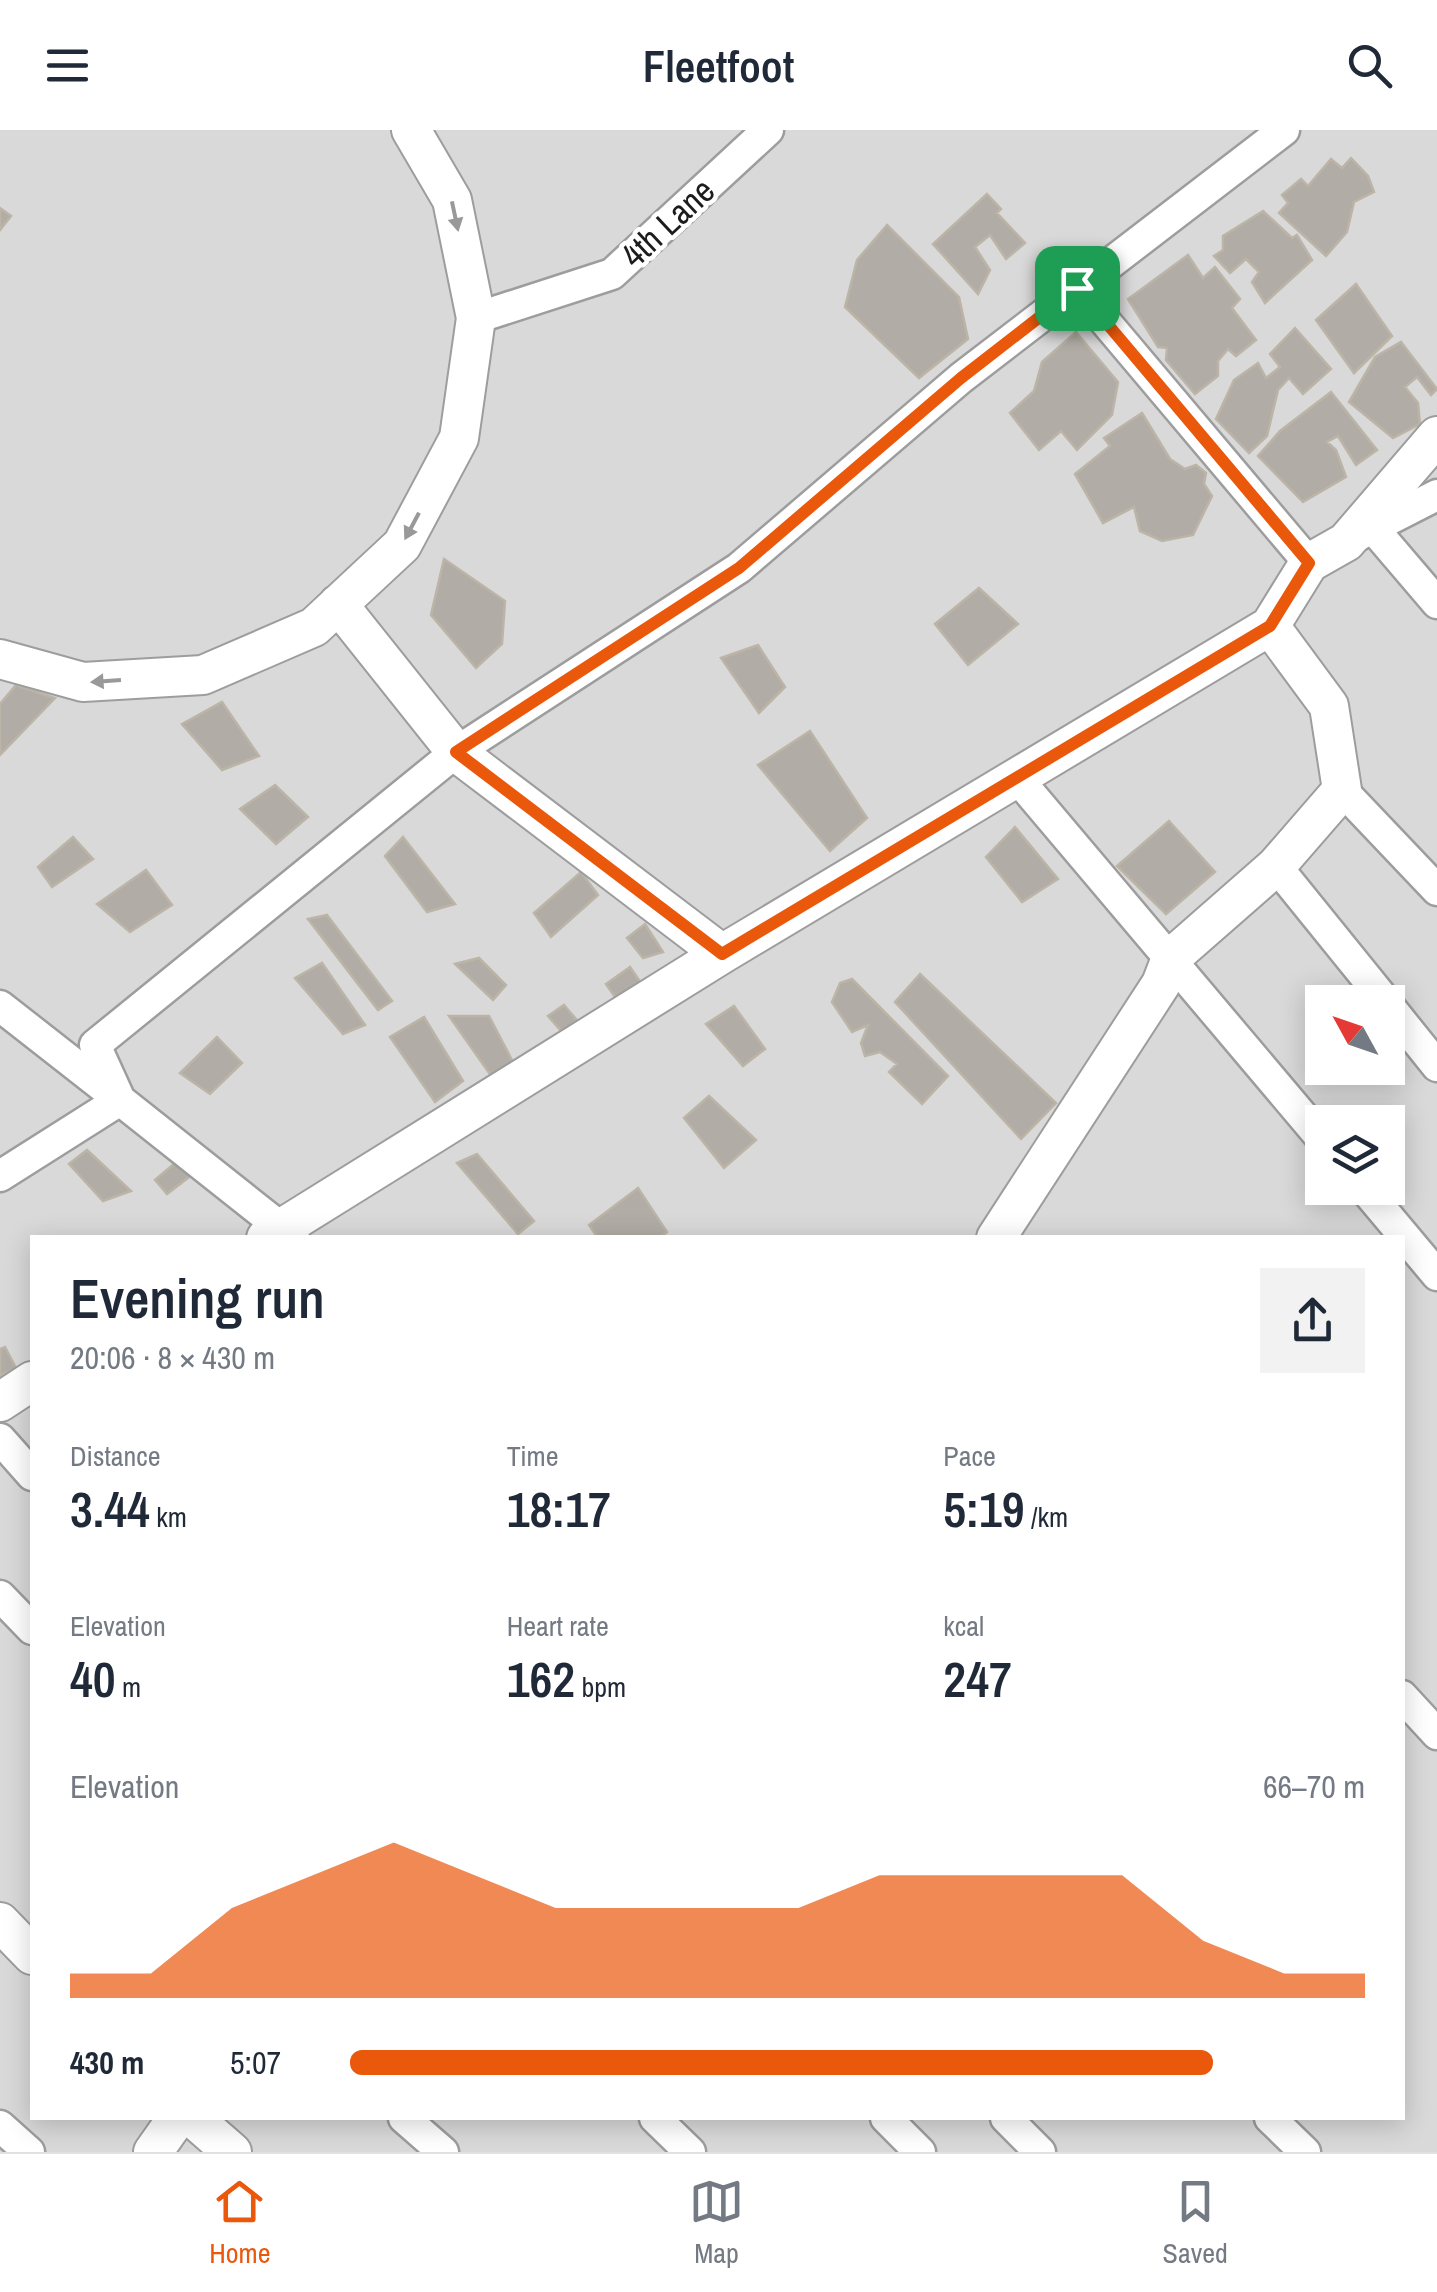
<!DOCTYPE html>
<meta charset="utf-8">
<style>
:root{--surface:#fff;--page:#f2f2f3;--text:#1f2937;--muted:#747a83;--line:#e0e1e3;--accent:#ea580c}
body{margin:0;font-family:"Archivo Narrow",sans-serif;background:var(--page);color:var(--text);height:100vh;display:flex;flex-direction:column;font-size:38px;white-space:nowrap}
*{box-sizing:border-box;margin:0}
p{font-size:32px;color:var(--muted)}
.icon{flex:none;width:55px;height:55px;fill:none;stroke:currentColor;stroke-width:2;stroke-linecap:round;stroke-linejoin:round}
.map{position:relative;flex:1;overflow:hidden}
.panel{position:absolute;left:30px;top:1105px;width:1375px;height:885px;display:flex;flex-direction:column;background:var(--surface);border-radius:0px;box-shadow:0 5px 25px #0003}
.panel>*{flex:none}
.needle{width:65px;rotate:310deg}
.controls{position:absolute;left:1305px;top:855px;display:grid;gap:20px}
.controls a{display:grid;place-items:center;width:100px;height:100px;border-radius:0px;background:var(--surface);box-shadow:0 5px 25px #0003;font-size:50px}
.pin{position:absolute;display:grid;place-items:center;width:85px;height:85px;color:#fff;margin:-42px;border-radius:20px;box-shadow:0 5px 15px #0006}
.round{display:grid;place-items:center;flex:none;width:105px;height:105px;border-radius:0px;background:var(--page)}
.summary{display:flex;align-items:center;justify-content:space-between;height:170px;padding:0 40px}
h1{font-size:55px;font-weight:600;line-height:75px}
.stats{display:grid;grid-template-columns:repeat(3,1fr);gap:15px;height:170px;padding:10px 40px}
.stats div{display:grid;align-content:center}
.stats b{font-size:50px;font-weight:600}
.stats small{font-size:28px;font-weight:400}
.stats p{font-size:28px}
.chart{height:280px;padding:20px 40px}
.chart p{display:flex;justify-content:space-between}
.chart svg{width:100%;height:180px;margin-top:10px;fill:var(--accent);opacity:.7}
ul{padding:0 40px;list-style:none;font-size:32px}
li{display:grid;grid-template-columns:160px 120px 1fr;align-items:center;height:75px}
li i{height:25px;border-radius:12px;background:var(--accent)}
header{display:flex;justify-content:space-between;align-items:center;height:130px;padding:0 40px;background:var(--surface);font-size:45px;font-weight:600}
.tabs{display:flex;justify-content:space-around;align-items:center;height:140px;border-top:2px solid var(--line);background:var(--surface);font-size:28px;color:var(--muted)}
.tabs a{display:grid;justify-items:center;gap:5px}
.tabs .active{color:var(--accent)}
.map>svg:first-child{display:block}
.residential{fill:#dad9d9;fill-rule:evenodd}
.building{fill:#b1ada6;stroke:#bcb5a7;stroke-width:2.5}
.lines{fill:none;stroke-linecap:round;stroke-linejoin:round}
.minor-casing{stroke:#9d9d9d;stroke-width:35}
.tertiary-casing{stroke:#9d9d9d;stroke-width:42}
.minor{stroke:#fff;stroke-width:30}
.tertiary{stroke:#fff;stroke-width:38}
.oneway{fill:#999}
.route-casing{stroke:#fff;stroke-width:20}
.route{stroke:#ea580c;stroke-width:12}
.labels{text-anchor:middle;stroke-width:9;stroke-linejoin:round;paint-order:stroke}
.street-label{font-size:35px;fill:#1c1c1c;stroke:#fff}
</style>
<header><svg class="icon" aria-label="menu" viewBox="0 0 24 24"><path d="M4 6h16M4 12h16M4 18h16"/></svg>Fleetfoot<svg class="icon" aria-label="search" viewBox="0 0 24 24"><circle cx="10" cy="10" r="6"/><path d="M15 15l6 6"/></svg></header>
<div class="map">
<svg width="1437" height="2022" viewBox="0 0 1437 2022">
<rect width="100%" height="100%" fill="#ecebe3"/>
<path class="residential" d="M0,0h1437v2022h-1437zM1322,872h66v66h-66zM1322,992h66v66h-66zM32,1108h1370v880h-1370z"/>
<path class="building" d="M1351,28l17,18 6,16 -20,10 -7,30 -21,24 -47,-43 9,-10 -6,-8 19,-16 7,7 23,-27 11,9z
M987,64l14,15 -4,4 28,30 -19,16 -16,-24 -15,12 15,23 -12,24 -45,-50z
M0,78l11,8 -11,14z
M1263,81l29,27 5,-3 15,25 -47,43 -13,-21 7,-10 -13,-13 -16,14 -16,-17 9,-6v-14z
M887,95l72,72 9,42 -49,39 -74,-71 12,-47z
M1188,125l15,23 12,-11 25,32 -8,9 24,32 -20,16 -8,-7 -10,12v15l-23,18 -29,-34 1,-12 -9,-1 -30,-48z
M1356,154l36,52 -38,37 -38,-53z
M1295,198l36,41 -28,25 -14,-16 -11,12 -11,46 -18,17 -33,-34 18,-39 24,-17 8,15 14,-11 -10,-13z
M1076,202l42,50 -6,33 -35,35 -16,-19 -22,19 -29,-37 24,-22 8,-29z
M1401,212l36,47 -6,6 -14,-18 -12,10 13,16 2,21 -27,14 -44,-36 26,-45z
M1331,262l46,58 -21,15 -18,-29 -11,6 9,8 10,27 -43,25 -45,-46 22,-25z
M1142,283l28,46 15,10 11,-4 10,8 -2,11 8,12 -19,39 -31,6 -22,-10 -6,-24 -31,16 -28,-49 35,-28 -6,-8z
M444,429l61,42 -3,43 -26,24 -45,-53z
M979,458l39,36 -50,41 -33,-41z
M758,515l27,42 -26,26 -38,-55z
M16,555l39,13 -55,57v-51z
M222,572l37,54 -37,14 -40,-46z
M810,601l57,87 -37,33 -72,-86z
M275,655l33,32 -32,27 -36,-35z
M1169,691l46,51 -49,42 -49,-48z
M1015,697l43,52 -36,23 -36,-45z
M73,707l20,22 -41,28 -14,-20z
M403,707l52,67 -28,8 -42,-56z
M146,740l26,35 -42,27 -33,-28z
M581,742l17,23 -47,42 -17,-24z
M327,785l65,86 -14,9 -70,-91z
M645,794l18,28 -20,6 -16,-20z
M479,828l27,27 -13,15 -38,-36z
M322,833l43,62 -22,9 -48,-56z
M630,837l18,26 -26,14 -16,-23z
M920,844l136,129 -35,36 -126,-137z
M852,849l96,97 -26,28 -33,-32 8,-8 -17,-12 -15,4 -4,-13 7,-18 -16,7 -20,-30 8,-19z
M564,875l17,20 -13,14 -20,-23z
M734,876l31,43 -22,17 -37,-42z
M449,886h40l24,46 -21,15z
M424,887l39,64 -28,21 -45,-65z
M217,907l25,26 -32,31 -30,-21z
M709,966l47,44 -32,28 -40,-50z
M87,1020l44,41 -28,10 -34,-37z
M477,1024l57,67 -16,13 -61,-71z
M175,1033l18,11 -26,20 -12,-14z
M638,1058l29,44 -7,6h-62l-9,-13z
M5,1217l11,21 -16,8v-27z"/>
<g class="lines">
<defs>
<path id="minor" d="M1077,158l232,275
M476,188l136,-44 156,-144
M1373,398l64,75
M1355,407l82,-42
M1018,649l304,360
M1342,660l95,100
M1276,736l110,136
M1388,875l49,61
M0,876l120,94 -120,76
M1364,1058l73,87
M294,1108l-174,-138 -25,-55 361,-293 283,-184 222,-190 323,-248
M0,1309l32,36
M0,1466l32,33
M1402,1566l35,38
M404,1988l39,34
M655,1988l35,34
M886,1988l34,34
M1006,1988l34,34
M1270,1988l35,34
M0,1996l29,26"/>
<path id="tertiary" d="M338,474l118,148 266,202
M0,529l83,23 120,-7 111,-48 88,-82 57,-107 17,-120 -24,-118 -41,-70
M266,1108l456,-284 548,-328 39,-63 37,-21 91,-106
M996,1108l165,-254 10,-26 105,-92 66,-76 -13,-84 -59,-80
M0,1272l32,-21
M0,1792l32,33
M193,1988l39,34
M153,2022l24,-34"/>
</defs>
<use href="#minor" class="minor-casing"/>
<use href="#tertiary" class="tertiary-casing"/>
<use href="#minor" class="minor"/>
<use href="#tertiary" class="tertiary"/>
</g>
<defs><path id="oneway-solid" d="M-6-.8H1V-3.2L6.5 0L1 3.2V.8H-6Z" transform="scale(2.5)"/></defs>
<g class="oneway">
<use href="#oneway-solid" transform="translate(455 86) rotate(78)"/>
<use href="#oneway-solid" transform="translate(412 396) rotate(118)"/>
<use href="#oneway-solid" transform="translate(106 551) rotate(176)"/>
</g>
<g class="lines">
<defs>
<path id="route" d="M1077,158l232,275 -39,63 -548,328 -266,-202 283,-184 222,-190z"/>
</defs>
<use href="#route" class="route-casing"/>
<use href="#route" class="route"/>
</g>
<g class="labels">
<g class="street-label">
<text transform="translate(668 93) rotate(-43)" y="12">4th Lane</text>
</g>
</g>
</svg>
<div class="controls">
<a><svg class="needle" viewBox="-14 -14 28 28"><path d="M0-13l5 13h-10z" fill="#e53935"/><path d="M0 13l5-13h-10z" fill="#747a83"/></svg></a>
<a><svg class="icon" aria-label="layers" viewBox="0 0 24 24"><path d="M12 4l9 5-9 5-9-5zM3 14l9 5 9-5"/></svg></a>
</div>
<div class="pin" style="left:1077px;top:158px;background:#1e9e55"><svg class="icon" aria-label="arrive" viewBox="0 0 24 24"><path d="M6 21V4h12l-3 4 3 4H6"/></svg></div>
<section class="panel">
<div class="summary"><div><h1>Evening run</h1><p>20:06 · 8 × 430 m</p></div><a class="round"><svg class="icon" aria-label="share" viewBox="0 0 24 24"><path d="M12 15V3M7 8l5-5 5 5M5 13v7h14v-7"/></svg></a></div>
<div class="stats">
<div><p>Distance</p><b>3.44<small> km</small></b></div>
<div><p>Time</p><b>18:17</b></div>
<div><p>Pace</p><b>5:19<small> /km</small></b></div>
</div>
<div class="stats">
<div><p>Elevation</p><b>40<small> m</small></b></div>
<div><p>Heart rate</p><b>162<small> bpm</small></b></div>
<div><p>kcal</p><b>247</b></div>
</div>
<div class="chart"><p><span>Elevation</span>66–70 m</p>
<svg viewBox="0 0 160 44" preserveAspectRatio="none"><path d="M0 44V38L10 38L20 22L30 14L40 6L50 14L60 22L70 22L80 22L90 22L100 14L110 14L120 14L130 14L140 30L150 38L160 38V44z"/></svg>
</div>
<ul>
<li><b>430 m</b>5:07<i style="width:85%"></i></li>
</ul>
</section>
</div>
<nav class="tabs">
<a class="active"><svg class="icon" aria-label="home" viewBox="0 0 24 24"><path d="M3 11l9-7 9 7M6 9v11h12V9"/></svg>Home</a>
<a><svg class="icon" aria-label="map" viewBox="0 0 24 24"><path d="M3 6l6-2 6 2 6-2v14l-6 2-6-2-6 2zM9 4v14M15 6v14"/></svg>Map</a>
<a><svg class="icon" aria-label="saved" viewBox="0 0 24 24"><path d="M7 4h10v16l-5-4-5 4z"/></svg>Saved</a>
</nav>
